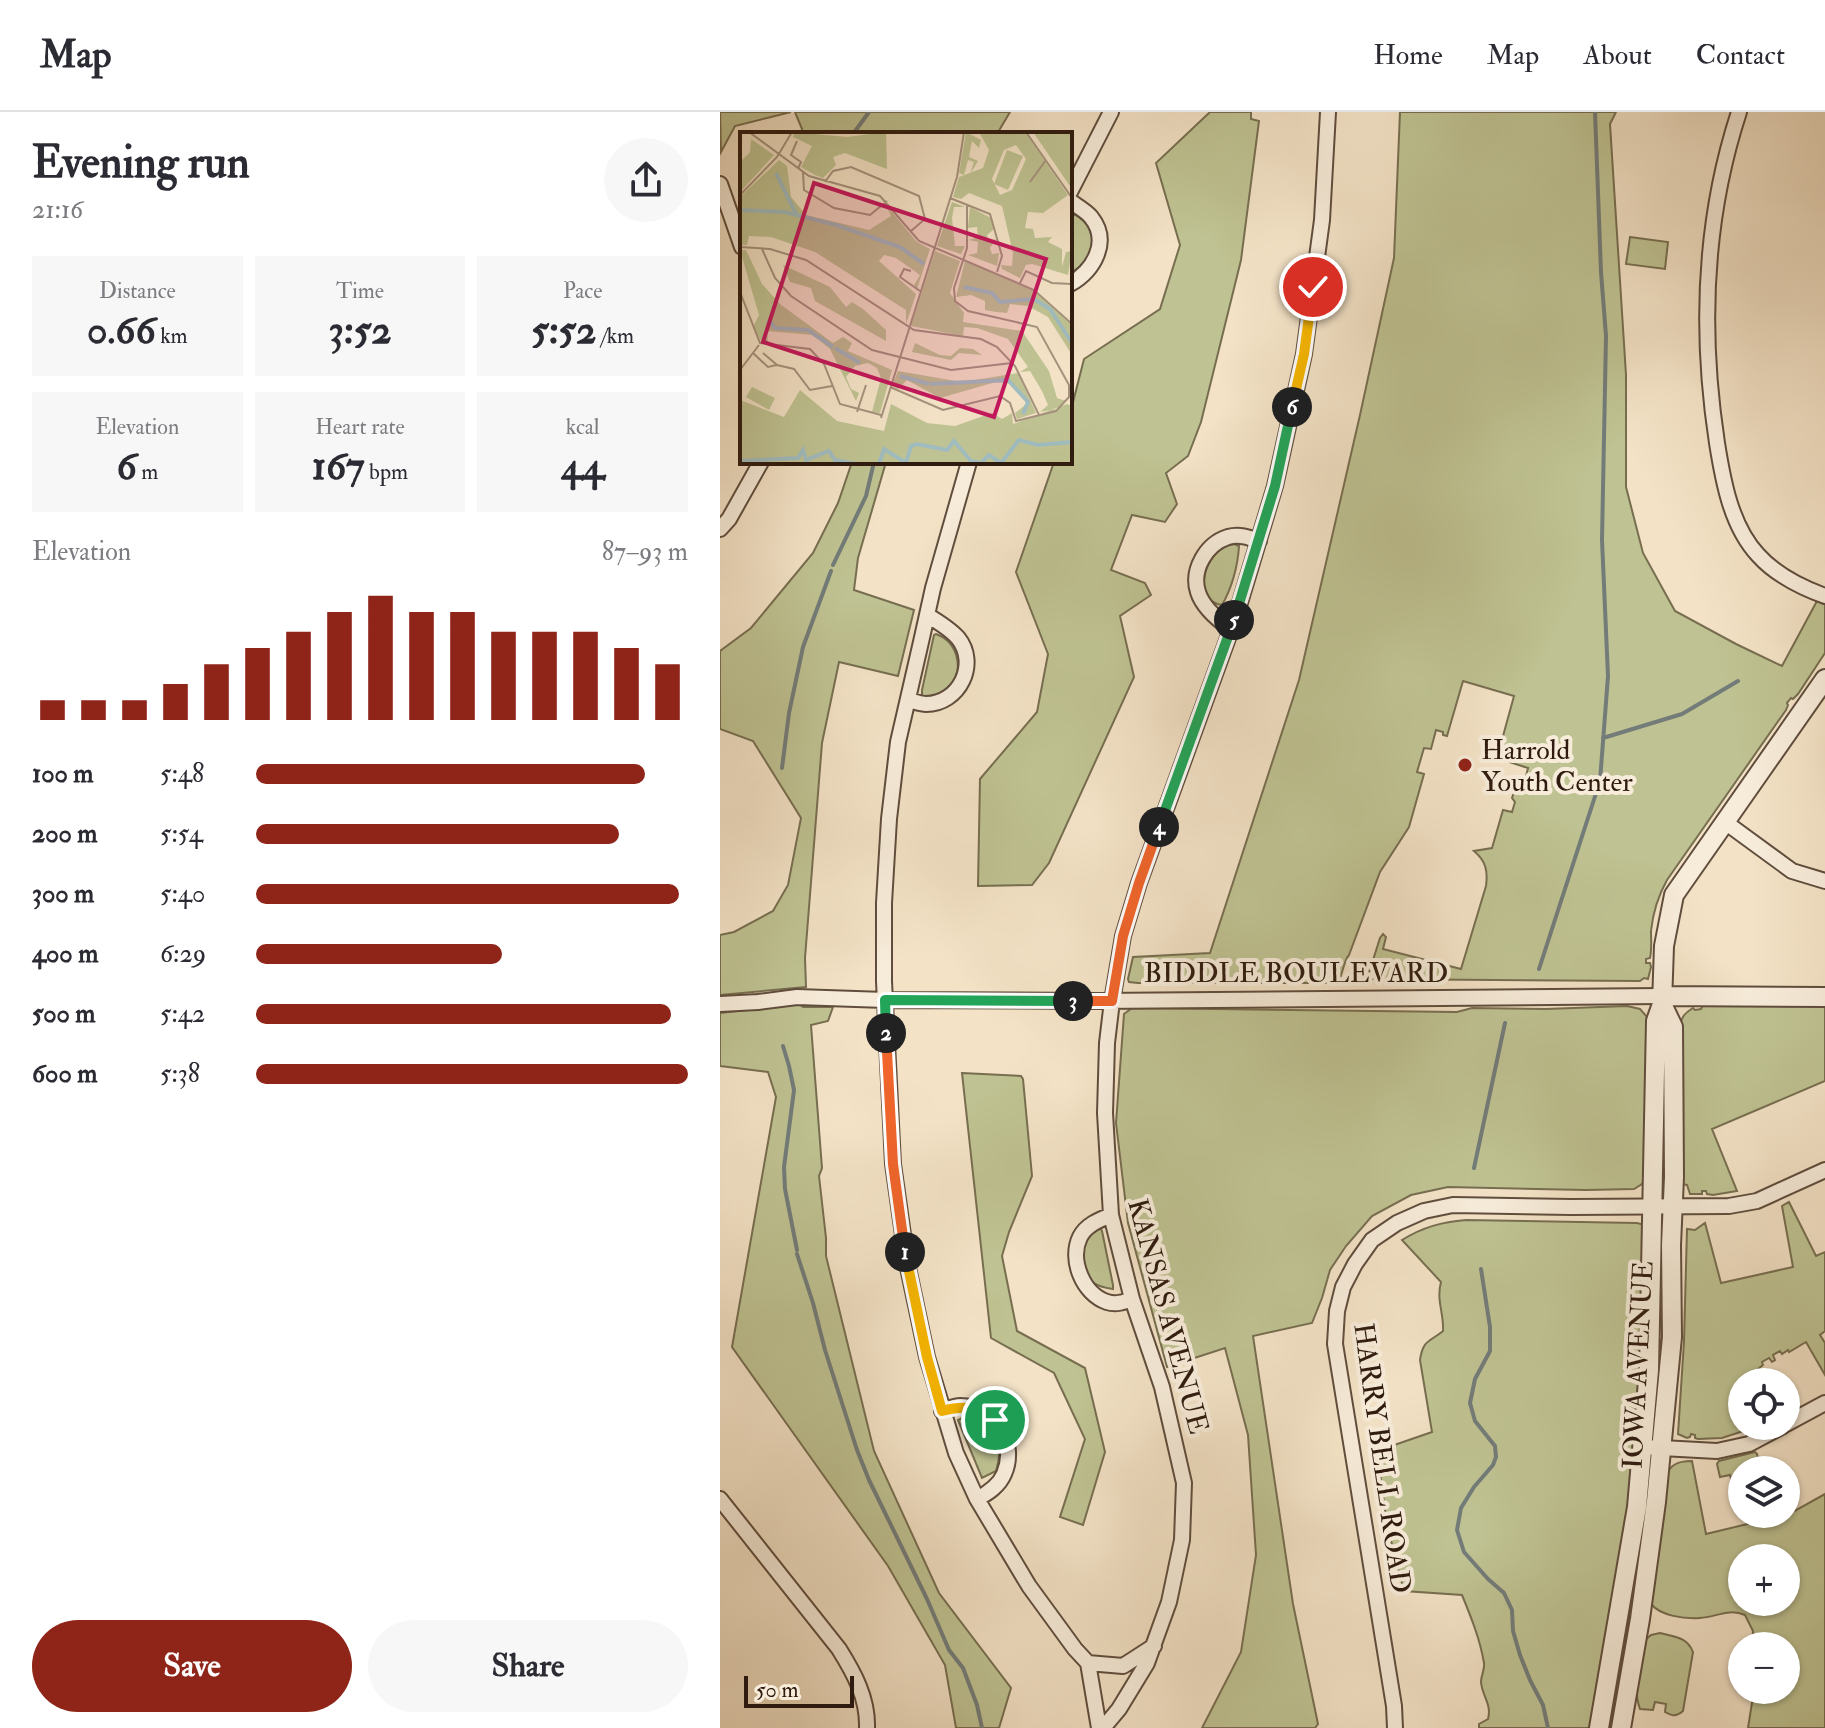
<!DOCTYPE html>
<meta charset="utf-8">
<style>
:root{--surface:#fff;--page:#f7f7f7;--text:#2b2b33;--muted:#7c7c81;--line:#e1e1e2;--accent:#8f2418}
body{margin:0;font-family:"IM FELL Double Pica",serif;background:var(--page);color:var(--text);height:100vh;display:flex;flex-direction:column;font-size:30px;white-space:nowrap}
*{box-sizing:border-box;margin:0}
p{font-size:26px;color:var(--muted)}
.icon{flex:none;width:44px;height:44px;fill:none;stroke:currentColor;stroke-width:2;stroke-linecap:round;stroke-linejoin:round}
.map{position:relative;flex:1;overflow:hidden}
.panel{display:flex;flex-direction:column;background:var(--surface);width:720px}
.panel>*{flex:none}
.fabs{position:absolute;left:1008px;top:1256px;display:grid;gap:16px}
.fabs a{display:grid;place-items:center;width:72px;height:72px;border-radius:50%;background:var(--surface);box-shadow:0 2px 6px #0004;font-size:40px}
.scale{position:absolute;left:24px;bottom:20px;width:110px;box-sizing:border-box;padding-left:8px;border:4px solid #2f1b0f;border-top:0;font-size:22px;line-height:28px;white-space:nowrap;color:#2f1b0f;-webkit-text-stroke:6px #f7ecda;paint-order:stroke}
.pin{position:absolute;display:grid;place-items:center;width:68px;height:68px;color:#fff;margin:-34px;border:4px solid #fff;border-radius:50%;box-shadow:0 2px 8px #0007}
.km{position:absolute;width:40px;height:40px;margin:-20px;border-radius:50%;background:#222;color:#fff;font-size:22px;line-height:40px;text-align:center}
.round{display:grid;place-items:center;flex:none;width:84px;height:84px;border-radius:42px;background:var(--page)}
.summary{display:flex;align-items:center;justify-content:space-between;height:136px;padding:0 32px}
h1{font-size:44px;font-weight:700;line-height:60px}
.figures{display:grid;grid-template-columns:repeat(3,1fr);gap:12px;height:136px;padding:8px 32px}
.figures div{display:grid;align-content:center;border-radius:0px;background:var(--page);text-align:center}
.figures b{font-size:40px;font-weight:700}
.figures small{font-size:22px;font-weight:400}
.figures p{font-size:22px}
.chart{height:224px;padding:16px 32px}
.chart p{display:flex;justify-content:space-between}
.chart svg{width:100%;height:144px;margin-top:8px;stroke:var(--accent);stroke-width:6}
.primary-button{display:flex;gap:16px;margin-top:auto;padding:16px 32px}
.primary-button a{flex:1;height:92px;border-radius:48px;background:var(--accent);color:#fff;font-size:32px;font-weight:700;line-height:92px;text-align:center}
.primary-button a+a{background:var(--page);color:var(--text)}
ul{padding:0 32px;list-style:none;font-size:26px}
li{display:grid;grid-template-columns:128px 96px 1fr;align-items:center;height:60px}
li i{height:20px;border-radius:10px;background:var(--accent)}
header{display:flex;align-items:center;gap:48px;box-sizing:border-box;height:112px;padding:0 40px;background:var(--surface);border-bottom:2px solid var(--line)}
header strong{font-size:38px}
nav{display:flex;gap:44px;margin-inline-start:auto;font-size:28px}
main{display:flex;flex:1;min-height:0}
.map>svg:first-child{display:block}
.green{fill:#bfc292;stroke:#776e50;stroke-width:2;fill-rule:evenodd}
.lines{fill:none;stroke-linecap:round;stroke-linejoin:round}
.stream{stroke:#737c79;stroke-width:4}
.minor-casing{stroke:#604d3d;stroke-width:18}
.tertiary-casing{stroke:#604d3d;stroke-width:22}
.minor{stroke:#f7ecda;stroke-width:14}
.tertiary{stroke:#f7ecda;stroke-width:18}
.split-1-casing{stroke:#fff;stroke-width:16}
.split-2-casing{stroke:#fff;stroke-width:16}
.split-3-casing{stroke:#fff;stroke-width:16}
.split-4-casing{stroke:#fff;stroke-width:16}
.split-5-casing{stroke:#fff;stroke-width:16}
.split-6-casing{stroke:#fff;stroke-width:16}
.split-7-casing{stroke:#fff;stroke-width:16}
.split-1{stroke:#f5b400;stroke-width:10}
.split-2{stroke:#f0652b;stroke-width:10}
.split-3{stroke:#22a559;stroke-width:10}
.split-4{stroke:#f0652b;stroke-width:10}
.split-5{stroke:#22a559;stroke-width:10}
.split-6{stroke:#22a559;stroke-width:10}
.split-7{stroke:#f5b400;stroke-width:10}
.poi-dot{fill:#8f2418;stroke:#f7ecda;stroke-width:3}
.labels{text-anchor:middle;stroke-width:8;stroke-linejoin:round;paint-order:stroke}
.poi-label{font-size:28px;fill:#2f1b0f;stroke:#f7ecda;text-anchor:start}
.street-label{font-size:28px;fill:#2f1b0f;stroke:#f7ecda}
.inset-river{fill:none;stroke:#a0bcbf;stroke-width:4}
.inset-road{fill:none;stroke:#a5927d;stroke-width:2}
.view{fill:#c2185b;fill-opacity:0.15;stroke:#c2185b;stroke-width:4}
.inset-edge{fill:none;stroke:#2f1b0f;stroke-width:4}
</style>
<header>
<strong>Map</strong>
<nav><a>Home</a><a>Map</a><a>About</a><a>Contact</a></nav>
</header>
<main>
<section class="panel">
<div class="summary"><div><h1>Evening run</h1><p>21:16</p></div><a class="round"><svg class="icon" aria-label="share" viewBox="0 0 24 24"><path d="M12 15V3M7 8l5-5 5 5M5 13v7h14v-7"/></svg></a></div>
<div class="figures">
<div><p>Distance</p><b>0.66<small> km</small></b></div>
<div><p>Time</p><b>3:52</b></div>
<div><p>Pace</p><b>5:52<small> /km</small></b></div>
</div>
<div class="figures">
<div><p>Elevation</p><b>6<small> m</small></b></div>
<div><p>Heart rate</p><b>167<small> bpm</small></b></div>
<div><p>kcal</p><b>44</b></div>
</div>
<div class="chart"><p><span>Elevation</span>87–93 m</p>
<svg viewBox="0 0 160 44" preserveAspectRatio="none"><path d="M5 44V38M15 44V38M25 44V38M35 44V33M45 44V27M55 44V22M65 44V17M75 44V11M85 44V6M95 44V11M105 44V11M115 44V17M125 44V17M135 44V17M145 44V22M155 44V27"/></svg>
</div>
<ul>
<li><b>100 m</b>5:48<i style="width:90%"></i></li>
<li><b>200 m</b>5:54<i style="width:84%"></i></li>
<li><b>300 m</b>5:40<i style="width:98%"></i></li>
<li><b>400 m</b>6:29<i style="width:57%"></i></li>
<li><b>500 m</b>5:42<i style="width:96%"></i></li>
<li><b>600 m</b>5:38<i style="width:100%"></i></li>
</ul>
<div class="primary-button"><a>Save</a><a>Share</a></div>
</section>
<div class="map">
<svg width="1105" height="1616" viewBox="0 0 1105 1616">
<rect width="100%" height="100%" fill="#f3e2c6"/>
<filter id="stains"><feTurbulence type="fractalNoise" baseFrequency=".0025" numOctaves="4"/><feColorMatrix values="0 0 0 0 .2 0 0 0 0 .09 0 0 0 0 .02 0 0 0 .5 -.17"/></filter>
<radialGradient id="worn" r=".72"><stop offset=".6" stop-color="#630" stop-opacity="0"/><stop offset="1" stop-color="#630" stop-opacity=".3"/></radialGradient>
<path class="green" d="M0,0h71l-56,14 -14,26z
M75,0h215l-13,22h-193z
M490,0h41v7l8,2 -18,139 -40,162 -13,34 -22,17 11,31 -12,18 -33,-7 -21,55 34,13 6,12 -31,21 14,61 -85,186 -17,22 -54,1 2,-107 57,-67 11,-58 -32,-82 38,-110h16v-48l14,-55 76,-50 20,-64 -24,-82z
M680,0h216l-6,12 16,251v112l17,66 32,58 61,33 46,22 35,-65 8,2v50l-27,41 -5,5 -2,-1 -4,5 1,2 -2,5 -119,170c-9,16 -14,32 -16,51 0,9 1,18 -1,27l-4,1v4h4l1,4 -3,12 -4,-1 -4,3 -273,-2 13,-41 3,-4 3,3 -3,12 78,20 25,-83c2,-15 0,-25 -12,-35l18,-3 11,-38 9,2 3,-10 -3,-4 5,-15 7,1 4,-16 -31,-10 17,-62 -51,-15 -16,55 -4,-1v-3l-7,-2 -5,19 -7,-1 -7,24 7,2 -15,53 -29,45 -31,83c-6,7 -6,19 -11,28h-200l-9,-1 -1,-3 5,-22 77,-4 89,-273 61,-265 34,-157z
M354,102c27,14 22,46 -4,59v-51z
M910,125l38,5 -3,27 -39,-5z
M132,350h34l-28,96 -4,32 60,20 -16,66 -59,-14 -17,81 -17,215 1,29 -86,8v-60l14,-3 39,-21 15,-26 13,-67 -48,-77 -33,-12v-78l31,-23 62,-75 25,-50z
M514,432l5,2c-1,19 -7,42 -17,59 -31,-4 -19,-56 12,-61z
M216,522c22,8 29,36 13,54 -4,5 -11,8 -16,11l-11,-2v-7l12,-55z
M79,892l4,3h30l-5,14 -17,4 11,143 -3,8 7,62v18l48,195 65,142 72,95 -12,40h-43l-11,-63 -57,-99 -156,-219 44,-250 -8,-25 -48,-6v-53z
M983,893h122v76l-113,48 25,62 -24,4 -6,-1 -1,-3h-4v3h-12l-3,-9 -6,-1 -1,-158c1,-9 5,-13 13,-18l2,2 6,-1z
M907,894l13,3 8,9 -2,159 -4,7 -8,5 -48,1 -138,-3 -37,8 -39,21 -26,30 -16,24 -8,28 -10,25 -59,13 40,268 25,120 -3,4h-113l39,-76 15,-97 -8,-120 -23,-87 -58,19 -39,-144 -12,-100 8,-109 8,-6 325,4 15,-4 74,1z
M242,961l59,3 2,3 9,97 -23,56 -7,24 15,75 68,37 20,84 -22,73 -23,-8 25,-78 -31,-66 -63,-35z
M1069,1090l27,54 9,-4v79l-5,4 5,8v32l-19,-33 -17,10 -1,-2 -6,4 -2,-3 -7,4 2,5 -3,2 -3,-4 -7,4 1,3 -5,4v2l-16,10v45h17l-37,12 -24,1 -3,-1v-3l-4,-1 -1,3 -3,1 -9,-4 6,-92 3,-113 8,1 10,-7 16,60 72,-16 -11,-61z
M746,1108l171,3 8,2 3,11 -13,222h-8v3l8,3 -40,264h-116v-4l9,-5c4,-15 -6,-23 -7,-37 0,-7 4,-12 3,-19 -4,-24 -13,-46 -22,-68l-58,-4 -17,-66 -10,-74 55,-19 -12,-72c3,-21 10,-18 23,-29 1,-18 -7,-31 -2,-49l-39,-42c21,-13 40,-18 64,-20z
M380,1116l2,3 11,54v4c-7,-1 -14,-2 -19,-6 -13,-9 -17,-36 -5,-48 2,-3 8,-5 11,-7z
M247,1304c30,0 37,31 29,55l-14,7 -24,-58z
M1035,1340l2,2 3,13 -18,3v14l-4,1 -1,-3 -5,1 -2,-8 -10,2 -3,-13 2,-3z
M972,1349l14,73 83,-20 36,-20v234h-77l6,-38h32v-44h-34l1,-15 -8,-16c-16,-7 -29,2 -45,3 -16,1 -39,-2 -49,-14l16,-129c3,-12 14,-14 25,-14zM1022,1446h44v44h-44z
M940,1521c15,4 27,4 33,19l-10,59c-7,6 -11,5 -18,1l1,-8 -11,-2 -2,8 -13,-1c-8,-21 0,-46 4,-68l7,-6z"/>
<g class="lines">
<path class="stream" d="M133,22l16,-22
M113,453l33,-69 8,-34
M883,626l79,-24 56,-33
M62,656l7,-55 14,-66 28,-76
M819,857l61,-188 8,-105 -6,-136 4,-204 -5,-64 -6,-160
M63,934l6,20 5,24 -10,77 1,22 12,61
M754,1056l31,-145
M77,1142l16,49 12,47 32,100 12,30 58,119 22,51 14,18 14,37 5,23
M761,1157l9,58v24l-15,28 -5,24 5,18 20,25 1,11 -3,8 -19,22 -13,21 -4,22 7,22 24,27 16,14 8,17 1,21 7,24 10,25 13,25 5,23"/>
<defs>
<path id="minor" d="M1019,0c-35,107 -39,220 -22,331 6,38 14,83 41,112 18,20 42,32 67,41
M0,72l22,63
M350,80l41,-80
M350,89c7,5 16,10 21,16 20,25 2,54 -21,67
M249,350l-36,126 -12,54 -23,100 -9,77 -5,84v78l9,183 14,99 20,94 29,96 21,46 52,87 46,63 13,14 11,65
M0,417l9,-10 32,-57
M511,517c-13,-9 -28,-21 -33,-37 -7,-22 8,-48 30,-55 11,-3 20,0 31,4
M188,588c5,1 13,4 18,4 33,0 53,-40 32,-66 -8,-9 -21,-17 -31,-23
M1005,710l67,49 33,10
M0,892l38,-2 39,-5 88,3 214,1 562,-5
M391,1103c-12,5 -25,10 -31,22 -11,23 3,57 27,65 9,3 17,0 25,-3
M222,1299c6,-2 13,-5 18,-5 34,0 58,36 44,68 -5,12 -16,19 -27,25
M1066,1312l39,-21
M923,1335l74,4 32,-7 34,-18
M0,1387l119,150c15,24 29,49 28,79
M368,1551l35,3 31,-20
M383,1616l16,-19 28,-46 22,-61 13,-62 2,-57 -22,-96 -30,-88 -21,-84 -6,-102 2,-70 5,-42 11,-65 16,-53 97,-267 39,-130 29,-132 18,-134 6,-108
M675,1616l-1,-22 -59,-362 2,-33 6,-24 12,-23 17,-24 25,-17 27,-12 29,-6 118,2 158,-1 28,-5 68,-31"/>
<path id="tertiary" d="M941,884l164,1
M879,1616l38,-221 12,-137 7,-349 6,-17 2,-58 10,-51 151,-216
M901,1616l19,-109 16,-117 16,-165 -1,-92 3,-68 -1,-150 -11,-23"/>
</defs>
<use href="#minor" class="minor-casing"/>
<use href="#tertiary" class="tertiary-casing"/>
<use href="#minor" class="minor"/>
<use href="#tertiary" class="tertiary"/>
</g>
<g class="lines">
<defs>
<path id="split-1" d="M185,1140l22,105 15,54c24,-6 33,-4 53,9"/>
<path id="split-2" d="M166,921l7,131 12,88"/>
<path id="split-3" d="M166,921l-1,-33 188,1"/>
<path id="split-4" d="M353,889h39l11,-65 16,-53 20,-56"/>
<path id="split-5" d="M439,715l75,-207"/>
<path id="split-6" d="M514,508l41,-134 17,-79"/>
<path id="split-7" d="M572,295l12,-53 9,-67"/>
</defs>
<use href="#split-1" class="split-1-casing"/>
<use href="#split-2" class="split-2-casing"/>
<use href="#split-3" class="split-3-casing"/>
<use href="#split-4" class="split-4-casing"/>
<use href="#split-5" class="split-5-casing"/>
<use href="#split-6" class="split-6-casing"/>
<use href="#split-7" class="split-7-casing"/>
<use href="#split-1" class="split-1"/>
<use href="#split-2" class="split-2"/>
<use href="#split-3" class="split-3"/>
<use href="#split-4" class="split-4"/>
<use href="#split-5" class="split-5"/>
<use href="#split-6" class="split-6"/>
<use href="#split-7" class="split-7"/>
</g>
<circle class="poi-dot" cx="745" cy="653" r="8"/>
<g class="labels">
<g class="poi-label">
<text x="761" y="647">Harrold<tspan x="761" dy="32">Youth Center</tspan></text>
</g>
<g class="street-label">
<text x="576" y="870">BIDDLE BOULEVARD</text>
<text transform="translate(449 1204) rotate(75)" y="10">KANSAS AVENUE</text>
<text transform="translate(917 1253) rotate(-87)" y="10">IOWA AVENUE</text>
<text transform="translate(663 1346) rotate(82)" y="10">HARRY BELL ROAD</text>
</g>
</g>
<g transform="translate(20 20)">
<rect width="332" height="332" fill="#f3e2c6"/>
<path d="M54,0l53,5 39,-5 1,37 -42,-16 -12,4 3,8 -13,13 -8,-3 -14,-8 11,-21 -19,-9zM226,0l15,8 -2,8 -7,-7 -3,16 9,4 -8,13 4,-12 -6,-2 -4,15 -5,-2zM239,0h46l43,63 -25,18 -15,-1 -3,16 8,1 2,9 17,-1 -4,5 14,7v18l4,-15 6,-1 -4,24 -36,-11 -6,1 -6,13 -18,-9 -1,-4 11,1 1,-13 -11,-47 -33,-13 -8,6 -8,-2 6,-20 24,-9 6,-18zM276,13l10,14 -14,31 -12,5 -8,-16 12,-29zM293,0h39v57zM11,7l23,16 -34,37v-30l10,-10zM267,18l16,6 -15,34 -14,-6zM39,28l8,6 4,31 15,18 63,15 22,-14 -5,-11 31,37 13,7 -13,40 -3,-4 6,-10 -24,-17 -12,-3 -5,6 37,33 -10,30v-14l-91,-58 -44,-15 -22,-1 -2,9h-7v-48zM212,70l13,5h-11l-2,11 3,28h10l-4,8 -24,-8zM230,75l21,11 3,11 -7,6 2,6 7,-2 -6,9 2,6 7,-1 -2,13 -29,-11 9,-2 1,-11 -9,-2 9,-3 -1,-10 -9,1zM0,118h6l16,34 18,20 53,39 10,-6 9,6 -4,8 44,19 -12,43 -8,-1 9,-34 -4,-10 -9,-5 -13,3 -9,11 5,12 8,4 -3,8 -26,-52 -17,-14 -46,-4 1,13 -7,-3 -8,-14 6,-12zM195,119l25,10 -10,32 14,20 -1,9 59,9 27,40 8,27 9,3 -9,8 -17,3 8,-7 -6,-14 -12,-20 -10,1 8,-5 -20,-28 -31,-11 -13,-1 -1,9 -52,-10zM225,129l69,30 38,34v30l-24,-38 -20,-11 -18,-2 -3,9 -11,-1 -11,-2v-9l-14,-6 -15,2zM43,133l47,22 16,20 6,-5 11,7 23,21v11l-71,-40 -4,-13 -21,-6zM175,211l25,12 11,1 9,-8 13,1 9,6 -23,-2 -8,7 -39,-8zM158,239l64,11 56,-9 18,40 -19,6 -2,-6 13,-10 -15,-19 -17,-2 -56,16 -33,-18 -9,9 -6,-3zM12,255l23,11 -6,12 -23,-13zM60,258l37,31 47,10 7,-27 36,19 28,3 37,-13 10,6 10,-6 1,11 54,-20 5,2v58h-332v-64l44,17z" fill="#bfc292" fill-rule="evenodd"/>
<path class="inset-river" d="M36,41l20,41M0,78l45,2 51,13 64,22 24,17M224,155l28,6 8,9 34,-3 16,10 22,34M28,187l7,9 33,2 25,17M95,216l25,15M160,244l29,8M190,252l78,-4 20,22 -5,12M0,329l58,-3 5,-8 3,10 23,-9 6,9 21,4M139,332l5,-15 22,14 5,-17 6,-2 30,6 7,-9 17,20 10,2 8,-8 12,8 18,-23 19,5 34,-3"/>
<path class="inset-road" d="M9,0l60,44 71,20 39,45 115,49 38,34M286,0l46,66M57,9l-6,14 10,7 -3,7M63,40l1,18 30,18 36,7 17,-14M85,50l8,-11 18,-4 68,29 6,23 -14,12M290,50l16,-22M0,63l37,-38 15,-25M210,66l40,16 12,42 -5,16M0,115l30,2 36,11 108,70 67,9 16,8 18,19 24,49M22,117l13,29 16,18 81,54 79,20 61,-7M171,139l-7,-2 -4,8 20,14M280,151l6,-12 26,12 20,1M0,160l20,51 50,6 14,15 16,40 41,11M13,221l15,14 9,-2 -14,-12M37,233l17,4 16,21 22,-4M0,238l19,-25M150,255l53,23 57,-14 10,7 6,18 40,-10 13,-14v-12l-32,-58 -69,-16 -13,-10 -1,-13 13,-40v-43M117,280l9,-27M141,286l76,-241 7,-45"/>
<path class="view" d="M74,51l232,76 -52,158 -231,-75z"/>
<rect width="332" height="332" class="inset-edge"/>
</g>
<rect width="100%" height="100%" filter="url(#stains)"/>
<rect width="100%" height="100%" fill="url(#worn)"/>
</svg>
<div class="fabs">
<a><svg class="icon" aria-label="locate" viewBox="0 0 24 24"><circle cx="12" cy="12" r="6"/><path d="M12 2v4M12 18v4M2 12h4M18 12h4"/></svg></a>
<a><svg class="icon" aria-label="layers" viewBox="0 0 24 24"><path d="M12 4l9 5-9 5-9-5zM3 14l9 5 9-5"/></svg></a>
<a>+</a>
<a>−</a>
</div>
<div class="scale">50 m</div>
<div class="pin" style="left:275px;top:1308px;background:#1e9e55"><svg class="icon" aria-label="arrive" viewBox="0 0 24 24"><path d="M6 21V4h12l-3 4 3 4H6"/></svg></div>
<div class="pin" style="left:593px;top:175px;background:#d93025"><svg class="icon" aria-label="check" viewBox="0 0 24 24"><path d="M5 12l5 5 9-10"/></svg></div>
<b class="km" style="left:185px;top:1140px">1</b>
<b class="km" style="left:166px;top:921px">2</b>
<b class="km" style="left:353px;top:889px">3</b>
<b class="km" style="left:439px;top:715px">4</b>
<b class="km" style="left:514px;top:508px">5</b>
<b class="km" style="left:572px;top:295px">6</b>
</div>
</main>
